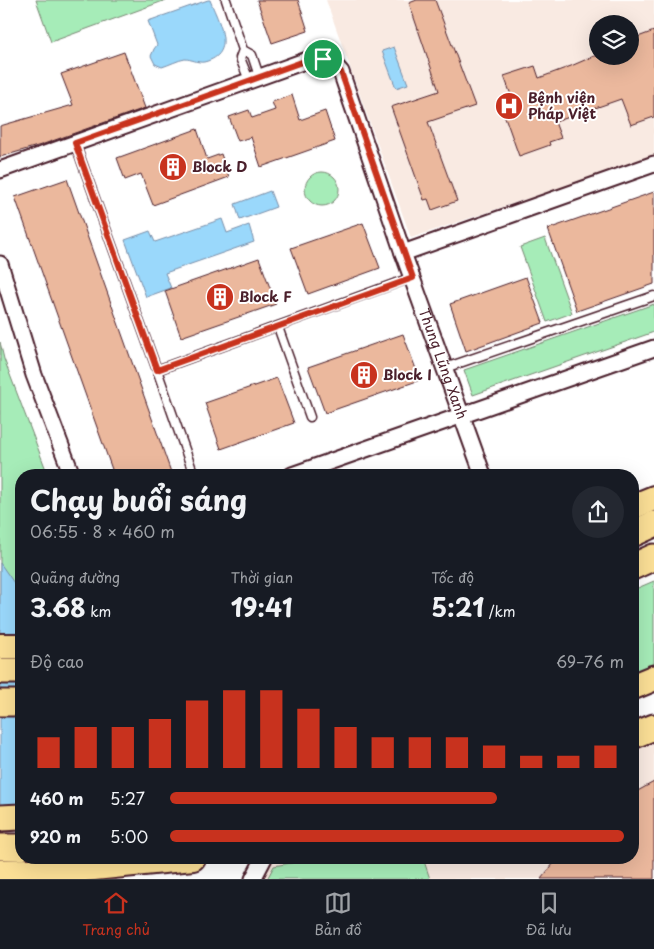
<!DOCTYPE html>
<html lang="vi">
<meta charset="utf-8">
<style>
:root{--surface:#171b24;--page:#242831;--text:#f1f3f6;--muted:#9ea1a6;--line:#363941;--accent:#c8321e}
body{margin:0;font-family:"Playpen Sans",sans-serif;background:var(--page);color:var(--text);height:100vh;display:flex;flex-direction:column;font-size:19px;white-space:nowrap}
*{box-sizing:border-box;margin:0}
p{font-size:16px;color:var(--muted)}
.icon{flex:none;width:28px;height:28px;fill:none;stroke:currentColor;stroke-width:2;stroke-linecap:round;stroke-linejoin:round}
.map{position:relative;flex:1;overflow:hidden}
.panel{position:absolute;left:15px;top:469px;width:624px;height:395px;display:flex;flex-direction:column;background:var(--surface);border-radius:20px;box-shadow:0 5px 20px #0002}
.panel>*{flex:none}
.controls{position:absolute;left:589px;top:15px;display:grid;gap:10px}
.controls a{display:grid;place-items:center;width:50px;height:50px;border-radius:50%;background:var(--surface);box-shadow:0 5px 20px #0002;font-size:25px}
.pin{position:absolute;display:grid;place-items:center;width:42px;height:42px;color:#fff;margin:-21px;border:2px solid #fff;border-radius:50%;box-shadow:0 1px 5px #0007}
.round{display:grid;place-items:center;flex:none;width:52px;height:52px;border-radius:26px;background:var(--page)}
.overview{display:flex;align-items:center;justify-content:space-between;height:85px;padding:0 15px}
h1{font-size:28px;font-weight:700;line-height:38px}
.metrics{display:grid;grid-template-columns:repeat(3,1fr);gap:8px;height:85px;padding:5px 15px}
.metrics div{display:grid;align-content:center}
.metrics b{font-size:25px;font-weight:700}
.metrics small{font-size:14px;font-weight:400}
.metrics p{font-size:14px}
.chart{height:140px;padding:10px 15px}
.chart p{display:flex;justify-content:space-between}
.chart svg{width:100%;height:90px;margin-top:5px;stroke:var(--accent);stroke-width:6}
ul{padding:0 15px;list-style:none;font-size:16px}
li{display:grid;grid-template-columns:80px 60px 1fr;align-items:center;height:38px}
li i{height:12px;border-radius:6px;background:var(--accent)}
.dock{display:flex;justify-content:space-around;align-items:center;height:70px;border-top:1px solid var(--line);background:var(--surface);font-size:14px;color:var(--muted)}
.dock a{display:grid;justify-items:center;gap:2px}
.dock .on{color:var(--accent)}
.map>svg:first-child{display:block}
.built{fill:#f9eae2;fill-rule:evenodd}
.green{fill:#a6ecb8;stroke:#788672}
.water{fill:#9ad8fb;stroke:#7a8ea8}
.building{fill:#ebb89d;stroke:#4a1f2b}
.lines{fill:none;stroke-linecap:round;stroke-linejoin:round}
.service-casing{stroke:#4a1f2b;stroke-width:11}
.minor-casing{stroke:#4a1f2b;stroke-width:19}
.primary-casing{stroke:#4a1f2b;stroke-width:28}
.trunk-casing{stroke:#4a1f2b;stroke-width:29}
.service{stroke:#fff;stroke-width:8}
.minor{stroke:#fff;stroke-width:15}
.primary{stroke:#fbdf96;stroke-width:24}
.trunk{stroke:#fbdf96;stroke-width:25}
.route-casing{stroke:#fff;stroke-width:10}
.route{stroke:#c8321e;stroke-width:6}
.labels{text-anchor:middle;stroke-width:4;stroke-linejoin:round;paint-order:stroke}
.poi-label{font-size:14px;font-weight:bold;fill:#4a1f2b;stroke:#fff;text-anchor:start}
.street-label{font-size:14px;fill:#4a1f2b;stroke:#fff}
</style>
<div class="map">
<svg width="654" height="879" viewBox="0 0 654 879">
<rect width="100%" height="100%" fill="#fff"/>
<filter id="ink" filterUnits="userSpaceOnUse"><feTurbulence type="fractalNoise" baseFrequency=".02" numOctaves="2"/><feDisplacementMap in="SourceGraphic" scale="10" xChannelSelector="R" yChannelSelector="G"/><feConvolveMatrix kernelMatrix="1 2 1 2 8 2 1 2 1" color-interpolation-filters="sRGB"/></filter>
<g filter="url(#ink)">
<path class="built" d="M326,0h328v156l-243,82zM598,24h32v32h-32z
M654,738v141h-402l-1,-13 25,-8h356l1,-112z"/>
<path class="green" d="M36,0h130l-115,42z
M305 189a17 17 0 1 1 34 0a17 17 0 1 1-34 0Z
M545,238l27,75 -25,9 -27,-75z
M654,304v28l-181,63 -9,-25z
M0,342l4,17 44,116h-27v149l-21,-18z
M654,581v90l-21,8v-89z
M318,858h105l7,21h-163l7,-13z"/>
<path class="water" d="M208,0h2c8,21 28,54 -6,62 -6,1 -13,-3 -19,-3 -7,1 -16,6 -23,8l-7,-3 -4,-8 3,-7 3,-4 -9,-24z
M394,47l14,37 -12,4 -14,-37z
M270,191l6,16 -36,13 -5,-16z
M222,219l5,14 22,-8 5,17 -89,31 6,15 -25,9 -21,-57 25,-9 5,11z
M0,563l21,30v243l-21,-31z"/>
<path class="building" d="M257,0h41l10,31 -36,12z
M417,0h18l40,106 -47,16 29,79 -25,9 -4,-11 -4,1 -33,-93 48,-16 -30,-88z
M654,31v86l-23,8 -10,-26 -66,23 6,16 -12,4 1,3 -31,11 -20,-56 12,-5 -7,-19 31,-10 4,12 32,-12 23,-10h36v-16z
M124,52l21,56 -104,37 -41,12v-31l73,-21 -12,-31z
M292,95l8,25 25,-9 10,30 -74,26 -10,-30 -13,4 -9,-24 20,-7 3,8 23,-8 -3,-8z
M197,129l10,30 14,-5 8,23 -76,28 -12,-31 -16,6 -8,-22z
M67,179l105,296h-58l-99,-278z
M654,192v92l-77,27 -29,-82z
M363,223l17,45 -72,26 -17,-46z
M259,258l17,46 -95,33 -16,-46z
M526,277l17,46 -77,28 -16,-47z
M403,334l17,46 -95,33 -17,-46z
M277,378l17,45 -73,26 -16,-46z
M654,782v97h-113l17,-21h74v-64z"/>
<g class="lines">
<defs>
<path id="service" d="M226,0l17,50
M249,80l-9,-22 3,-8 9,5 7,21
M75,143l82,227 37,105
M278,327l32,90
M445,368l209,-72
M157,370l256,-93"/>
<g id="minor">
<path id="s1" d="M0,170l313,-112c13,1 19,3 28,14l62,181 80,222"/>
<path d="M403,253l251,-89"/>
<path d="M0,264l34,111 38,100"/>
<path d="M292,475l362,-127"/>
<path d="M253,879l11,-21"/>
</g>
<path id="primary" d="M632,507l22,-9
M0,646h21
M0,872l84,-3 109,-11"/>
<path id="trunk" d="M632,534l22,-10
M632,567l22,-10
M0,671h21
M632,687l22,-9
M0,703h21
M632,736l22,-9
M0,818l21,-1
M0,847h21"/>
</defs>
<use href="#service" class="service-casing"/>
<use href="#minor" class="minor-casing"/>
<use href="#primary" class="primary-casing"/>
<use href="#trunk" class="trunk-casing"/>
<use href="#service" class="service"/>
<use href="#minor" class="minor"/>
<use href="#primary" class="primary"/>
<use href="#trunk" class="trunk"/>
</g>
</g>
<g class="lines" filter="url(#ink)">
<defs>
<path id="route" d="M313,58c13,1 19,3 28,14l72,206 -256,92 -82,-227z"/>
</defs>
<use href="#route" class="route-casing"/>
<use href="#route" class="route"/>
</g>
<defs>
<symbol id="hospital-disc" viewBox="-11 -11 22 22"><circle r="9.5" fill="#c8321e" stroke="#fff"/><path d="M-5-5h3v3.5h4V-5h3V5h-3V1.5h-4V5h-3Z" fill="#fff"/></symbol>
<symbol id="building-disc" viewBox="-11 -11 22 22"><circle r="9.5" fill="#c8321e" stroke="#fff"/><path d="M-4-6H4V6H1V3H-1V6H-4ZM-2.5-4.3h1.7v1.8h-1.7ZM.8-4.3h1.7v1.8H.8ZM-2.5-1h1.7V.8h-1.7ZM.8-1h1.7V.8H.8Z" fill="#fff"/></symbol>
</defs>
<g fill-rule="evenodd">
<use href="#hospital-disc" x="493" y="90" width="32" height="32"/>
<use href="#building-disc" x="157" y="151" width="32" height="32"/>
<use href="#building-disc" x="204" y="281" width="32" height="32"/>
<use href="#building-disc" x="348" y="359" width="32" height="32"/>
</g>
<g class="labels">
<g class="poi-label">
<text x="528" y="103">Bệnh viện<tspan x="528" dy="16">Pháp Việt</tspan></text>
<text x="192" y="172">Block D</text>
<text x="239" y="302">Block F</text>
<text x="383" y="380">Block I</text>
</g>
<g class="street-label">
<text dy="5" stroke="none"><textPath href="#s1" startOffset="674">Thung Lũng Xanh</textPath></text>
</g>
</g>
</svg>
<div class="controls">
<a><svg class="icon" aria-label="layers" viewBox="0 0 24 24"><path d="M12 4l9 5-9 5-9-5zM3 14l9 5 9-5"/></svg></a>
</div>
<div class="pin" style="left:323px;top:59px;background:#1e9e55"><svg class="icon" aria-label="arrive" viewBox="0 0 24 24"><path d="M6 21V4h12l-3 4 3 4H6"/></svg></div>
<section class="panel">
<div class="overview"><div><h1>Chạy buổi sáng</h1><p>06:55 · 8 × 460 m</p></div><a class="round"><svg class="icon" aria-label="share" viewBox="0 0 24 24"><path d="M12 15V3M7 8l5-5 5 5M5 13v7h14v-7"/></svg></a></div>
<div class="metrics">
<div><p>Quãng đường</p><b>3.68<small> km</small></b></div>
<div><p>Thời gian</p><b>19:41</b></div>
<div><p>Tốc độ</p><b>5:21<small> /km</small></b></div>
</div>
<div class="chart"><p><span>Độ cao</span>69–76 m</p>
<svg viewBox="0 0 160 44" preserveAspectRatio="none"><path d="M5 44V29M15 44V24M25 44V24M35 44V20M45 44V11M55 44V6M65 44V6M75 44V15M85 44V24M95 44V29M105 44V29M115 44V29M125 44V33M135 44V38M145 44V38M155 44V33"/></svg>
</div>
<ul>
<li><b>460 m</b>5:27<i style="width:72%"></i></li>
<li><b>920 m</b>5:00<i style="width:100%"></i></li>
</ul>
</section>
</div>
<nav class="dock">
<a class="on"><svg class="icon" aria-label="home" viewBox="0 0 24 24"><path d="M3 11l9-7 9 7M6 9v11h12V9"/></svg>Trang chủ</a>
<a><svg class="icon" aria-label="map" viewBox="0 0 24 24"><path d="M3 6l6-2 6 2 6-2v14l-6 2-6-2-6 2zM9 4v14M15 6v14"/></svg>Bản đồ</a>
<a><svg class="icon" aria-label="saved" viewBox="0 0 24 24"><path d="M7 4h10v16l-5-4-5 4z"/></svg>Đã lưu</a>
</nav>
